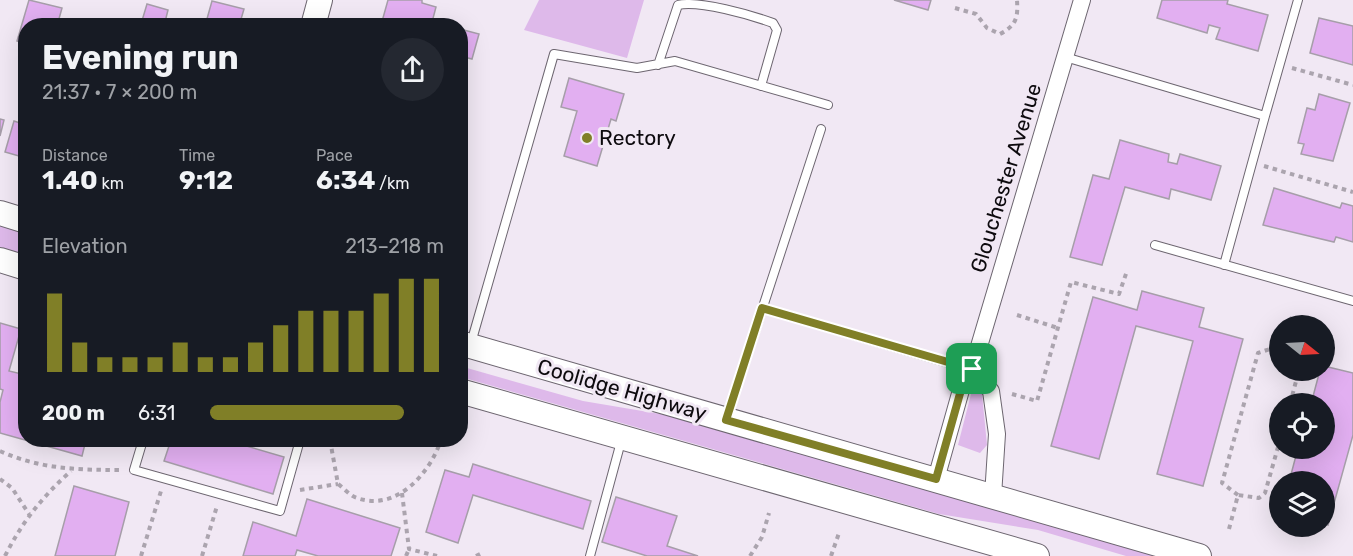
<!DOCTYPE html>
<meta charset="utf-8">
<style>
:root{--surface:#171b24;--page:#242831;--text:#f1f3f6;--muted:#9ea1a6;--accent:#807f27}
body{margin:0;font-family:Rubik,sans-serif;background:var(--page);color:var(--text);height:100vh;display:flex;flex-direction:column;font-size:22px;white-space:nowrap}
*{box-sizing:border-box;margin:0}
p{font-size:20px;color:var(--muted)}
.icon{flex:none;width:33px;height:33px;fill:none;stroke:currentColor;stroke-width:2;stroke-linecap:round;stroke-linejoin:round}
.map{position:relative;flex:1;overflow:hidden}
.drawer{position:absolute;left:18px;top:18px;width:450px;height:429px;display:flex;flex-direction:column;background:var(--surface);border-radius:24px;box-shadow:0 6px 24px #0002}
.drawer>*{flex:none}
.needle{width:39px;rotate:108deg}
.tools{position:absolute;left:1269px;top:315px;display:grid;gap:12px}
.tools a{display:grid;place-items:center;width:66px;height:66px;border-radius:50%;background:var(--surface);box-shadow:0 6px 24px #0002;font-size:30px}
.pin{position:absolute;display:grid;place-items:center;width:51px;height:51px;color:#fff;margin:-26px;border-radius:12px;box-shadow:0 3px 9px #0006}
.round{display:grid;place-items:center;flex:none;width:63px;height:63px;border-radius:32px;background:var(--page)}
.summary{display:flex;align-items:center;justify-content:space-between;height:102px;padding:0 24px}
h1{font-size:33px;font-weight:700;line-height:45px}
.figures{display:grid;grid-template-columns:repeat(3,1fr);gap:9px;height:102px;padding:6px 24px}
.figures div{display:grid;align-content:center}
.figures b{font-size:26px;font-weight:700}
.figures small{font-size:16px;font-weight:400}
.figures p{font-size:16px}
.chart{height:168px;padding:12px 24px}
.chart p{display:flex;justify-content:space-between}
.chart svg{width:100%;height:108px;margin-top:6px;stroke:var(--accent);stroke-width:6}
ul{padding:0 24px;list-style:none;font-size:20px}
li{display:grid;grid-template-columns:96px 72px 1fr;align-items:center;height:45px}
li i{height:15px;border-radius:8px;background:var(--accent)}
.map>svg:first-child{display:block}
.green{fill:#deb9ea}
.building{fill:#e2aff1;stroke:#a69ea9;stroke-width:1.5}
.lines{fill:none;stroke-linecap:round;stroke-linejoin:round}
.lane-casing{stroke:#6d6670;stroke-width:10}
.street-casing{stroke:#6d6670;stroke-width:18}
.secondary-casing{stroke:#6d6670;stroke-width:26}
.path{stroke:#aba4ae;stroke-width:4;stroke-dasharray:4.5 4.5;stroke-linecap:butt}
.lane{stroke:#fff;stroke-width:8}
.street{stroke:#fff;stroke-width:16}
.secondary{stroke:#fff;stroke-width:24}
.route-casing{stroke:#fff;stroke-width:12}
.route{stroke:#807f27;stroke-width:8}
.poi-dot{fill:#807f27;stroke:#f1e8f4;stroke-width:2}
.labels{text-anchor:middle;stroke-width:6;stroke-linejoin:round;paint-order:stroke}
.poi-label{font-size:21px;fill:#0d0a0e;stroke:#f1e8f4;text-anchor:start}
.street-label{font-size:21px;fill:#0d0a0e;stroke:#f1e8f4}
</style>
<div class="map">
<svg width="1353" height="556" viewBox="0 0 1353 556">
<rect width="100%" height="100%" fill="#f1e8f4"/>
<path class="green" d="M539,0h105l-17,58 -103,-28z
M0,226l25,7v22l-25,-8z
M460,366l123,35 95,16 481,139h-33l-88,-26 -99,-16 -478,-137z
M977,390l5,4 5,51 -7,8 -22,-8 13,-51z"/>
<path class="building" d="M29,0l33,8 -5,18h-31v18l-9,-3z
M388,0h34v3l14,4 -5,19 -50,-1z
M894,0h37l-3,10z
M1162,0h66l-1,4 41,11 -10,36 -42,-12 4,-11 -11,-3 -2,8 -50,-15z
M212,1l32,8 -5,17h-34z
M147,4l21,6 -4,16 -23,-2z
M1319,18l34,8v39l-43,-12z
M460,29l19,5 -7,25 -12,-3z
M569,78l55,16 -8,27 -5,-2 -14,47 -33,-10 13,-45 -16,-4z
M1319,94l31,9 -17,58 -32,-7 3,-10 -6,-1 9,-35 8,2z
M0,119l4,1 -4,16z
M14,121l12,4v33l-21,-6z
M1120,140l49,14 -1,8 9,2 3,-10 41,12 -10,34 -40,-11 -2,10 -44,-12 -23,78 -32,-8 23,-82 16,4z
M1274,188l66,20 2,-5 11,3v36l-17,-5 -2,5 -71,-17z
M1142,291l62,17 -5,19 44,12 -40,147 -46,-12 36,-133 -57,-15 -37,133 -48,-13 42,-149 44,13z
M0,323l21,6 -12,42 17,4v65h60l-4,16 -82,-23v-31l3,-12 -3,-1z
M1324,366l29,7v62l-25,90 -4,-1v-42h-35l9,-34h26v-44h-13l9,-34h4z
M171,440h55l58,17 -11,37 -109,-33z
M473,464l118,37 -8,28 -110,-34 -15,48 -32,-11 19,-62 24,7z
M74,486l55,16 -14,54h-60z
M616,497l61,19 -10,30 31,10h-51l-45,-14z
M307,499l93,29 -9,28h-73l-21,-6 -2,6h-52l10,-34 43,14z"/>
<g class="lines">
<defs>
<path id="lane" d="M1065,57l200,59 33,-116
M658,65l20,-60c21,-5 73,10 95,18l4,7 -16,56
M1155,245l198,56
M1224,265l41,-149
M762,308l210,62
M471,343l83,-289 83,14 38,-7 153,44
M727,417l94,-288
M143,440l-9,30 146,41 20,-71
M590,556l32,-118"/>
<path id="street" d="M972,370l19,21 6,43 -4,62
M936,479l25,-89 11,-20 110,-370"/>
<path id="secondary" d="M313,26l7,-26
M0,213l26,8
M0,260l26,8
M460,343l739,213
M460,391l577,165"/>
</defs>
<use href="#lane" class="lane-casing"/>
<use href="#street" class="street-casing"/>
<use href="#secondary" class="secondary-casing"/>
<path class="path" d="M955,8l21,6 11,14 13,6c17,-9 18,-17 17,-34
M1292,68l61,17
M1264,166l89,26
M1017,315l41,13
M1289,326l3,-9
M1012,394l25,7 34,-119 48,12 8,-23
M1290,404l9,-34
M330,440l8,44c6,4 12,12 19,14 40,14 73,-25 84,-58
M0,451c39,18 79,19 121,19
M0,479l12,9 17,26
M300,490l38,-6
M402,493l7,56 28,7
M1238,495l-16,-12 36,-130 12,-4 10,2
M1229,529l9,-34 21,3 6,-5 15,-53
M5,556c17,-34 38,-60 66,-85
M141,556l20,-65
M202,556l15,-50
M406,556l3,-7
M476,556l6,-3
M750,556l12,-19 7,-24
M831,556l8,-23"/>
<use href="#lane" class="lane"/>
<use href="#street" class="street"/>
<use href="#secondary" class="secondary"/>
</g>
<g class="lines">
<defs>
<path id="route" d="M762,308l210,61 -11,21 -25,89 -210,-59z"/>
</defs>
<use href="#route" class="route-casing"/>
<use href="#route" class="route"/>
</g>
<circle class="poi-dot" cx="587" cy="138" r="6"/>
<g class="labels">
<g class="poi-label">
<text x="599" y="145">Rectory</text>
</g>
<g class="street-label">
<text transform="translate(1006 178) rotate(-73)" y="7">Glouchester Avenue</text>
<text transform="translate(622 390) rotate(16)" y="7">Coolidge Highway</text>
</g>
</g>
</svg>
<div class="tools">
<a><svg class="needle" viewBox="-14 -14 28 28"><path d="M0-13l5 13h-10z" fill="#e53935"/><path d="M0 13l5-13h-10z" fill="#9ea1a6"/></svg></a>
<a><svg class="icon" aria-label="locate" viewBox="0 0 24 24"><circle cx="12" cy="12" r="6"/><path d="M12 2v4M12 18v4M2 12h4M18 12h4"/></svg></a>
<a><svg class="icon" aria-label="layers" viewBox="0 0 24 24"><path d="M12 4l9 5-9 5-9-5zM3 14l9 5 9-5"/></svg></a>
</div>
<div class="pin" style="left:972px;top:369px;background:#1e9e55"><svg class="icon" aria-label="arrive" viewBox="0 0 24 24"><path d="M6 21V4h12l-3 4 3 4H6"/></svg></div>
<section class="drawer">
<div class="summary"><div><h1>Evening run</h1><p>21:37 · 7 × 200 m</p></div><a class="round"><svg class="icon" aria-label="share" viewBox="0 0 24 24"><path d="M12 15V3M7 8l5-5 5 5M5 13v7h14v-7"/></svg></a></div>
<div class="figures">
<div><p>Distance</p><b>1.40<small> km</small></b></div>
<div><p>Time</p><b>9:12</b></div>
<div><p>Pace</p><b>6:34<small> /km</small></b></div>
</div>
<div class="chart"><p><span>Elevation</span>213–218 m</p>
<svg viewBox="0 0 160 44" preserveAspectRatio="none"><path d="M5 44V12M15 44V32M25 44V38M35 44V38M45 44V38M55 44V32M65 44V38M75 44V38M85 44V32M95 44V25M105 44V19M115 44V19M125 44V19M135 44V12M145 44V6M155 44V6"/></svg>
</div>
<ul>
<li><b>200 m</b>6:31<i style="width:83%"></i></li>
</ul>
</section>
</div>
